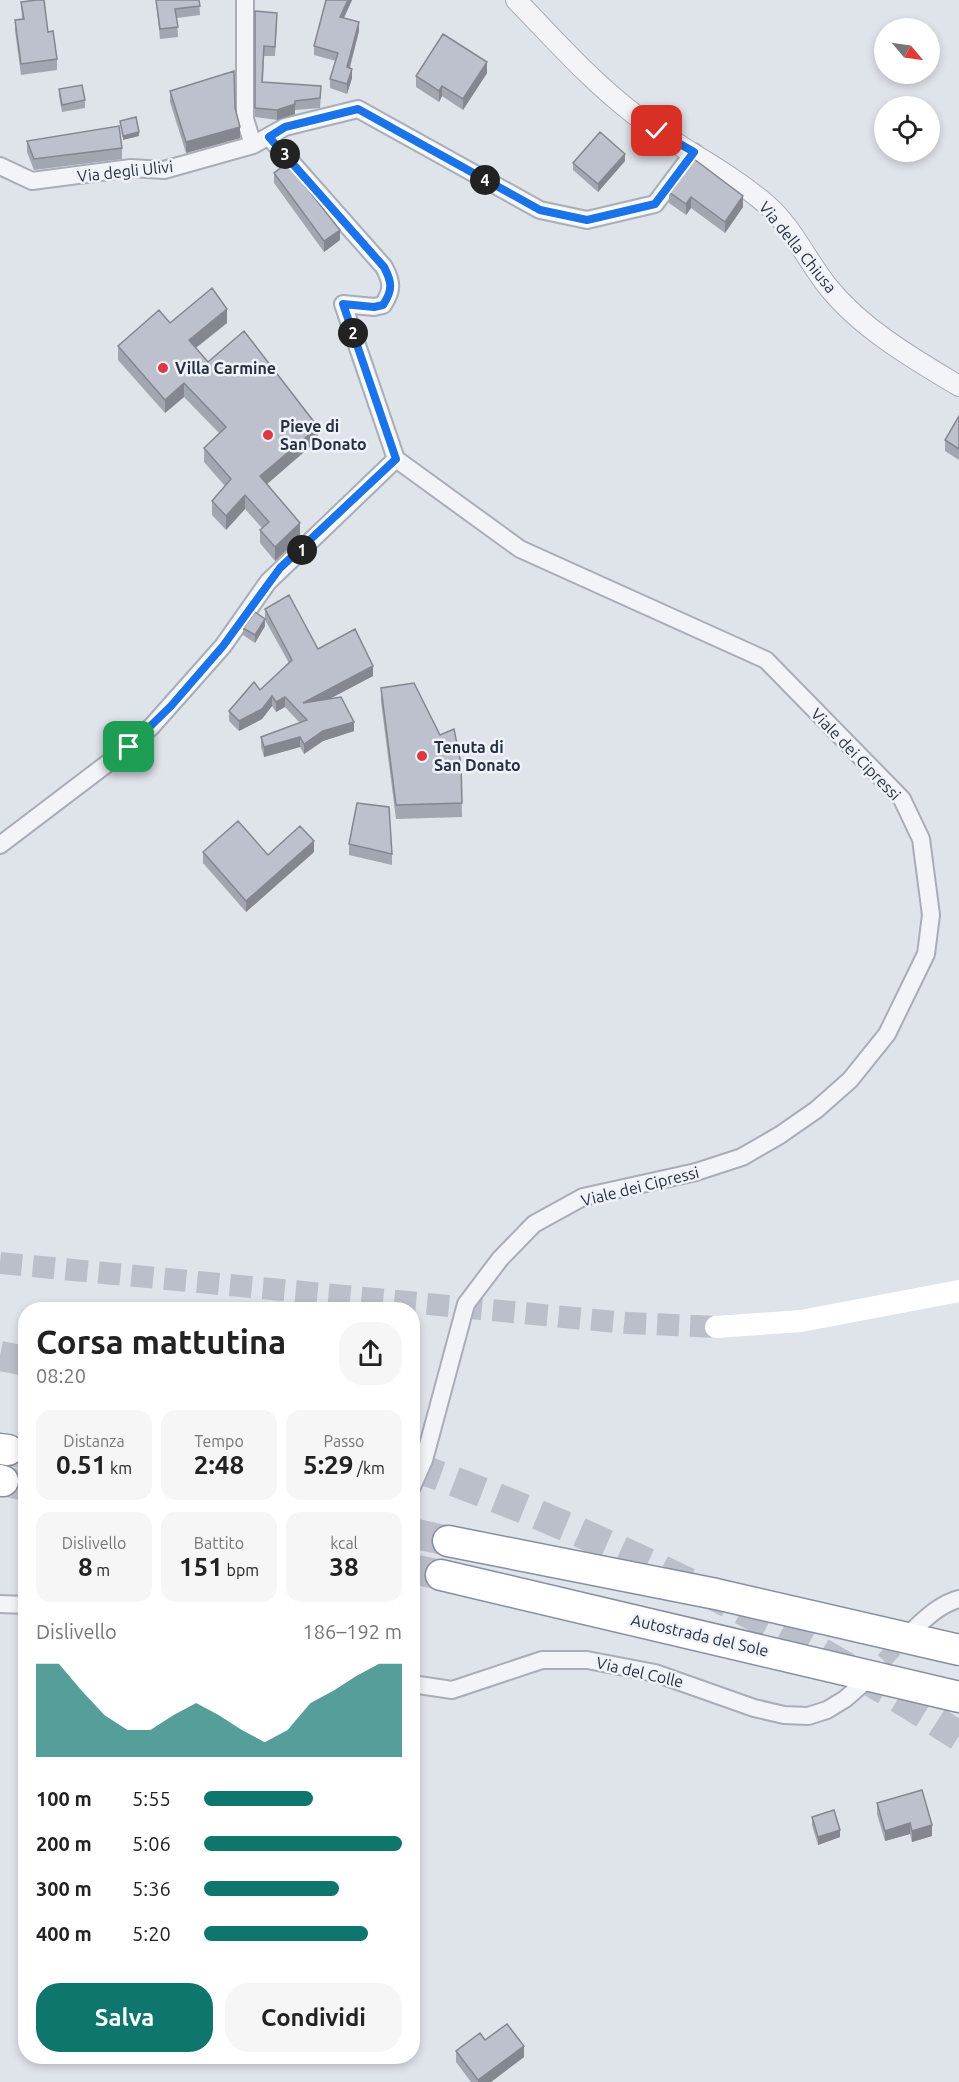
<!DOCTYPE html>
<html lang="it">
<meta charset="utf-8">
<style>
:root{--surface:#fff;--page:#f6f6f6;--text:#222;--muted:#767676;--accent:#0f766e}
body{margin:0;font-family:Ubuntu,sans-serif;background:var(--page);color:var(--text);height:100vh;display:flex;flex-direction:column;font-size:22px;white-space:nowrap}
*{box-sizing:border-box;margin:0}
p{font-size:20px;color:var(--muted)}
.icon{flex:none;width:33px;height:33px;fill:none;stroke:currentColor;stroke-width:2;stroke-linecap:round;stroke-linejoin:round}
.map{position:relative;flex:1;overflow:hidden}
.side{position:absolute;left:18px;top:1302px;width:402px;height:762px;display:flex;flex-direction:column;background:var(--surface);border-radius:24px;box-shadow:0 3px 9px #0003}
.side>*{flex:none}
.needle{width:39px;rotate:119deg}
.controls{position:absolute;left:874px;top:18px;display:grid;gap:12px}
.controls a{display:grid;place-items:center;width:66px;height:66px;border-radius:50%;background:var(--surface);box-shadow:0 3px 9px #0003;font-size:30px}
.pin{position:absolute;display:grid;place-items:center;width:51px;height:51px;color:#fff;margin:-26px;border-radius:12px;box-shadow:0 3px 9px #0006}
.km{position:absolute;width:30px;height:30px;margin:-15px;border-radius:50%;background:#222;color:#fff;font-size:16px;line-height:30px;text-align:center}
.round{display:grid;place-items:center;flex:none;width:63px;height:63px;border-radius:24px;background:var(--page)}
.headline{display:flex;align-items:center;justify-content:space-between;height:102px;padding:0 18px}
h1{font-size:33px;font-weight:700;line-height:45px}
.metrics{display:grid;grid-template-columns:repeat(3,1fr);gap:9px;height:102px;padding:6px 18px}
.metrics div{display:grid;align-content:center;border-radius:15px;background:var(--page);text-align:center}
.metrics b{font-size:26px;font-weight:700}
.metrics small{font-size:16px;font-weight:400}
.metrics p{font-size:16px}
.chart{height:168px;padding:12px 18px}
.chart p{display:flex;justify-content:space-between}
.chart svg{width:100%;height:108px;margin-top:6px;fill:var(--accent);opacity:.7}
.action{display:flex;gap:12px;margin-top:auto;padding:12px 18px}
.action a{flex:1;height:69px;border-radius:24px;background:var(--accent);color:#fff;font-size:24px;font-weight:700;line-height:69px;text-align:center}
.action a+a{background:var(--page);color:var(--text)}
ul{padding:0 18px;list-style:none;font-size:20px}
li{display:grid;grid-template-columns:96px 72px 1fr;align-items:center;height:45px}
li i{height:15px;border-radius:8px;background:var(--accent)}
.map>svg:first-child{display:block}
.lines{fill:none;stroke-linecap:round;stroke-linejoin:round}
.minor-tunnel{stroke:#babfc9;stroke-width:16;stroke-dasharray:16 8;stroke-linecap:butt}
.secondary-tunnel{stroke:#babfc9;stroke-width:22;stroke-dasharray:22 11;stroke-linecap:butt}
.motorway-tunnel{stroke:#babfc9;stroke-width:30;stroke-dasharray:30 15;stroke-linecap:butt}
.minor-casing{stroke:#a8adb8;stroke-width:20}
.tertiary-casing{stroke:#a8adb8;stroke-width:22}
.motorway-casing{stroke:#858ea2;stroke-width:33}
.minor{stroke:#f2f4f8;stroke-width:16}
.tertiary{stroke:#f2f4f8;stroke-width:20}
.secondary{stroke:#fff;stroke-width:22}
.motorway{stroke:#fff;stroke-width:30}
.wall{fill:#a2a6b0}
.shaded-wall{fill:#848790}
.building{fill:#bcc1cd;stroke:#848790;stroke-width:1.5}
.route-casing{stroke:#fff;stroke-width:12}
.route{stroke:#1a73e8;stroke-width:8}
.poi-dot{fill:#dd3743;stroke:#eff2f7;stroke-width:2}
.labels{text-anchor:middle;stroke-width:5;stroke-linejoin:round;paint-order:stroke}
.street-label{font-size:16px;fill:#262f43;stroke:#eff2f7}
.poi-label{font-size:16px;font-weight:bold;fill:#262f43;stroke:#eff2f7;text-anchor:start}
</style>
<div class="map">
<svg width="959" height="2082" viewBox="0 0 959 2082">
<rect width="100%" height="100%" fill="#dfe3ea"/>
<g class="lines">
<path class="minor-tunnel" d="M867,1678l42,-44"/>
<path class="secondary-tunnel" d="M0,1263l627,60 89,4"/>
<path class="motorway-tunnel" d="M0,1356l26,5
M8,1450l18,4
M412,1466c193,69 375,159 547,270
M3,1481l23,5
M412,1533l36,8
M412,1569l29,6"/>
<defs>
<path id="minor" d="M245,0v119l8,26
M0,166l32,15 99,-13 33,2 89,-25 32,-18 73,-18 182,101 47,10 68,-16 39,-52
M396,459l124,90 246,111 136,139 19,40 10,76 -5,39 -39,80 -37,46 -34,30 -36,25 -38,22 -46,15 -113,25 -49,27 -34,35 -34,45 -42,156 -12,27
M0,845l129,-98 23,-21 71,-80 45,-64 128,-123 -53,-155 31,3 9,-2c10,-15 9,-23 1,-38l-115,-130
M0,1604l26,1
M912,1631c14,-13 28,-27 47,-32
M412,1684l40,6 90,-30h45l68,13 99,35 30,7 24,1 19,-6 18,-11 15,-13"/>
<path id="tertiary" d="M516,0c38,39 75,81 118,114 42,33 91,55 132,90 26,22 41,57 63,84 33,41 85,71 130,98"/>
<path id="motorway" d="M0,1449l8,1
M0,1480l3,1
M448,1541l268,53 243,56
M441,1575l518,122"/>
</defs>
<use href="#minor" class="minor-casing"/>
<use href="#tertiary" class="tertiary-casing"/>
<use href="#motorway" class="motorway-casing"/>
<use href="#minor" class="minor"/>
<use href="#tertiary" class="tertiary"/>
<path class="secondary" d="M716,1327l85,-6 158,-30"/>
<use href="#motorway" class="motorway"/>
</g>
<path class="wall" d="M156,0h43l1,15 -23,3 1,19 -18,2z
M326,0h26l-8,18 15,13 -9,37 2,10 -5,16 -17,-6v-9l6,-18 -22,-6v-9z
M21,2l27,30 9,27v11l-36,5 -6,-44v-11l7,-1z
M255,11l22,11 -2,34h-11l-1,26 58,13 -1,13 -25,2v4l-18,6 -22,-3z
M487,73l-24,37 -21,-14 -3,6 -23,-15v-11z
M59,89l26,11v8l-23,4 -3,-16z
M170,91l65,17 5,30 -54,15 -16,-51z
M27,141l95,7v11l-88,11 -7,-18z
M625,161l-27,31 -25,-22v-7z
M274,173l66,67 -16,12 -50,-69z
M669,192l74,15 -18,26 -34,-25 -5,7 -17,-12z
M170,323h57l-31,25 12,14 110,78 -51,44 33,53 -25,24 -15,-18v-13l2,-2 -17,-19 -19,21 -14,-15v-14l13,-15 -21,-24v-14l15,-15 -35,-36 -19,16 -47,-53v-14z
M959,416v44l-14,-9v-11z
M265,609l53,40 55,27 -45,23 26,32 -31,10 -19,13 -4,-7 -36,10 -3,-10v-10l39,-14 -15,-16 -9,5 -4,-6 -10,13 -23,12 -10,-10v-10l31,-21 29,-27 -24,-43v6l-10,17 -12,-8v-7l22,-10z
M381,688l59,47 21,29 1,53 -66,2 -15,-117z
M349,844l43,10v11l-43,-10z
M203,852l65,3 46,-3 -68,60 -43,-49z
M877,1803l55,33 -20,6 -2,-8 -25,7 -8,-27z
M812,1817l28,20 -22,8 -6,-20z
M485,2040l39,17 -33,25h-20l-15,-20v-11z"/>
<path class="shaded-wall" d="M348,0h4l-12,26v-9z
M359,22v9l-12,45v-9z
M487,62v11l-24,37v-11z
M352,69v9l-5,16v-10z
M442,86v10l-3,6v-11z
M295,101v13l-18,6v-10z
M240,127v11l-54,15v-11z
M139,132v4l-16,4v-4z
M625,154v7l-27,31v-8z
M743,196v11l-18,26v-11z
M691,197v11l-5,7v-11z
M340,230v10l-16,12v-11z
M227,309v14l-38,30v-13z
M184,383v14l-19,16v-13z
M318,427v13l-58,50v-14z
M245,495v14l-19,21v-14z
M300,523v14l-25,24v-14z
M265,619v7l-10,17v-8z
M373,666v10l-70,37v-10z
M272,696v10l-10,13 -23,12v-10z
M285,697v10l-9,5v-10z
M354,722v9l-31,10 -19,13v-10l19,-13z
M300,737v10l-36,10v-10z
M314,841v11l-68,60v-11z
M910,1823v11l-25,7v-10z
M932,1825v11l-20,6v-11z
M840,1830v7l-22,8v-8z
M524,2046v11l-33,25h-13v-2z"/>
<path class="building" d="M37,0h7l4,32 5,-1 4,28 -36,5 -6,-44 9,-1 -3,-17z
M156,0h43l1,6 -25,3 3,18 -18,2z
M326,0h22l-8,17 19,5 -12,45 5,2 -5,15 -17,-5 8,-26 -24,-7z
M255,11l22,2 -2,34 -11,-1 -2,36 59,4 -1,12 -25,3v3l-18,6 -22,-2z
M443,34l44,28 -24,37 -21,-13 -3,5 -23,-15z
M234,71l1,37 5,19 -54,15 -16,-51z
M82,85l3,15 -23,5 -3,-16z
M136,117l3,15 -16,4 -3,-15z
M119,126l3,22 -88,11 -7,-18z
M600,132l25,22 -27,30 -25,-21z
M694,159l49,37 -18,26 -34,-25 -5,7 -17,-12z
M287,163l53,67 -16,11 -50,-68z
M212,288l15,21 -38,31 19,22 36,-31 74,96 -58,49 40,47 -25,24 -15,-17 9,-8 -24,-27 -19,21 -14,-15 19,-22 -27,-31 22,-21 -42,-44 -19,17 -47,-54 41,-36 11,13z
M959,416v33l-14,-9z
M289,595l29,54 37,-20 18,37 -70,37 38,-6 13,25 -31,9 -19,13 -4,-7 -36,10 -3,-10 46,-17 -22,-23 -9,5 -4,-6 -10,13 -23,12 -10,-10 25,-29 6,8 32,-30 -27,-51z
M255,612l10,7 -10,16 -12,-7z
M414,683l26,52 14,-6 7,35 1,39 -66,2 -15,-117z
M357,803l32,4 3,47 -43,-10z
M238,821l30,34 32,-29 14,15 -68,60 -43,-49z
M922,1790l10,35 -20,6 -2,-8 -25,8 -8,-28z
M834,1810l6,20 -22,7 -6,-20z
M507,2024l17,22 -46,34 -22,-29 24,-18 5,7z"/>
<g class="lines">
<defs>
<path id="route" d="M129,747l42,-41 52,-60 57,-78 116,-109 -53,-155 31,3 9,-2c10,-15 9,-23 1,-38l-115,-130 16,-10 73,-18 182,101 47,10 68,-16 39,-52 -37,-21"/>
</defs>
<use href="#route" class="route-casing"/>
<use href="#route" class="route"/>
</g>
<g class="poi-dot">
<circle cx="163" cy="368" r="6"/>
<circle cx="268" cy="435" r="6"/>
<circle cx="422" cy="756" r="6"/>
</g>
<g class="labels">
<g class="street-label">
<text transform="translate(125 171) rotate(-6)" y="6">Via degli Ulivi</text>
<text transform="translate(798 247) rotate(51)" y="6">Via della Chiusa</text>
<text transform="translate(856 754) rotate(46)" y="6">Viale dei Cipressi</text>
<text transform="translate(640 1186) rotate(-14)" y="6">Viale dei Cipressi</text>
<text transform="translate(700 1635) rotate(13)" y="6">Autostrada del Sole</text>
<text transform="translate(640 1672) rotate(13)" y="6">Via del Colle</text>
</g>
<g class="poi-label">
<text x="175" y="374">Villa Carmine</text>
<text x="280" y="432">Pieve di<tspan x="280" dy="18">San Donato</tspan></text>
<text x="434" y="753">Tenuta di<tspan x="434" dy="18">San Donato</tspan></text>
</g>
</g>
</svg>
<div class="controls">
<a><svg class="needle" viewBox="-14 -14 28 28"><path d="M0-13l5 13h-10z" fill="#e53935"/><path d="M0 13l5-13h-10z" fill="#767676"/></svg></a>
<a><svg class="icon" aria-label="locate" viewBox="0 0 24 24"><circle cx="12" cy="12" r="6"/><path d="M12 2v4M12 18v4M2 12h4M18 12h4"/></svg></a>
</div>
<div class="pin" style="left:129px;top:747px;background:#1e9e55"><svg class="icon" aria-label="arrive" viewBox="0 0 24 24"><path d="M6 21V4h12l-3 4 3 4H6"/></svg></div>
<div class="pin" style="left:657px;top:131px;background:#d93025"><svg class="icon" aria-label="check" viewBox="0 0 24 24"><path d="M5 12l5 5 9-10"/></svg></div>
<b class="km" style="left:302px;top:550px">1</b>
<b class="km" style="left:353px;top:333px">2</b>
<b class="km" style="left:285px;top:154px">3</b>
<b class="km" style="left:485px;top:180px">4</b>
<section class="side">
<div class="headline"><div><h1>Corsa mattutina</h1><p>08:20</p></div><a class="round"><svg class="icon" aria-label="share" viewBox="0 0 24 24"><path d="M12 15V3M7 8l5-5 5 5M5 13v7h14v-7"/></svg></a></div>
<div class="metrics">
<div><p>Distanza</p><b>0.51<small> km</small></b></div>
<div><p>Tempo</p><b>2:48</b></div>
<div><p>Passo</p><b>5:29<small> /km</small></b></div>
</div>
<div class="metrics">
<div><p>Dislivello</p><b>8<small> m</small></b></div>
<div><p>Battito</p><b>151<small> bpm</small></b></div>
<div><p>kcal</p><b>38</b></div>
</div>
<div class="chart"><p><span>Dislivello</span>186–192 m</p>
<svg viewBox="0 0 160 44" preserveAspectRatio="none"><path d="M0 44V6L10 6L20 17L30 27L40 33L50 33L60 27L70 22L80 27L90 33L100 38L110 33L120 22L130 17L140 11L150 6L160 6V44z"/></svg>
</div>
<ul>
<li><b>100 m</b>5:55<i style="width:55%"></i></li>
<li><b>200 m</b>5:06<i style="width:100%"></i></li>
<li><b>300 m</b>5:36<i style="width:68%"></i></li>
<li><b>400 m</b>5:20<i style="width:83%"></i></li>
</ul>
<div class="action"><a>Salva</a><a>Condividi</a></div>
</section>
</div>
